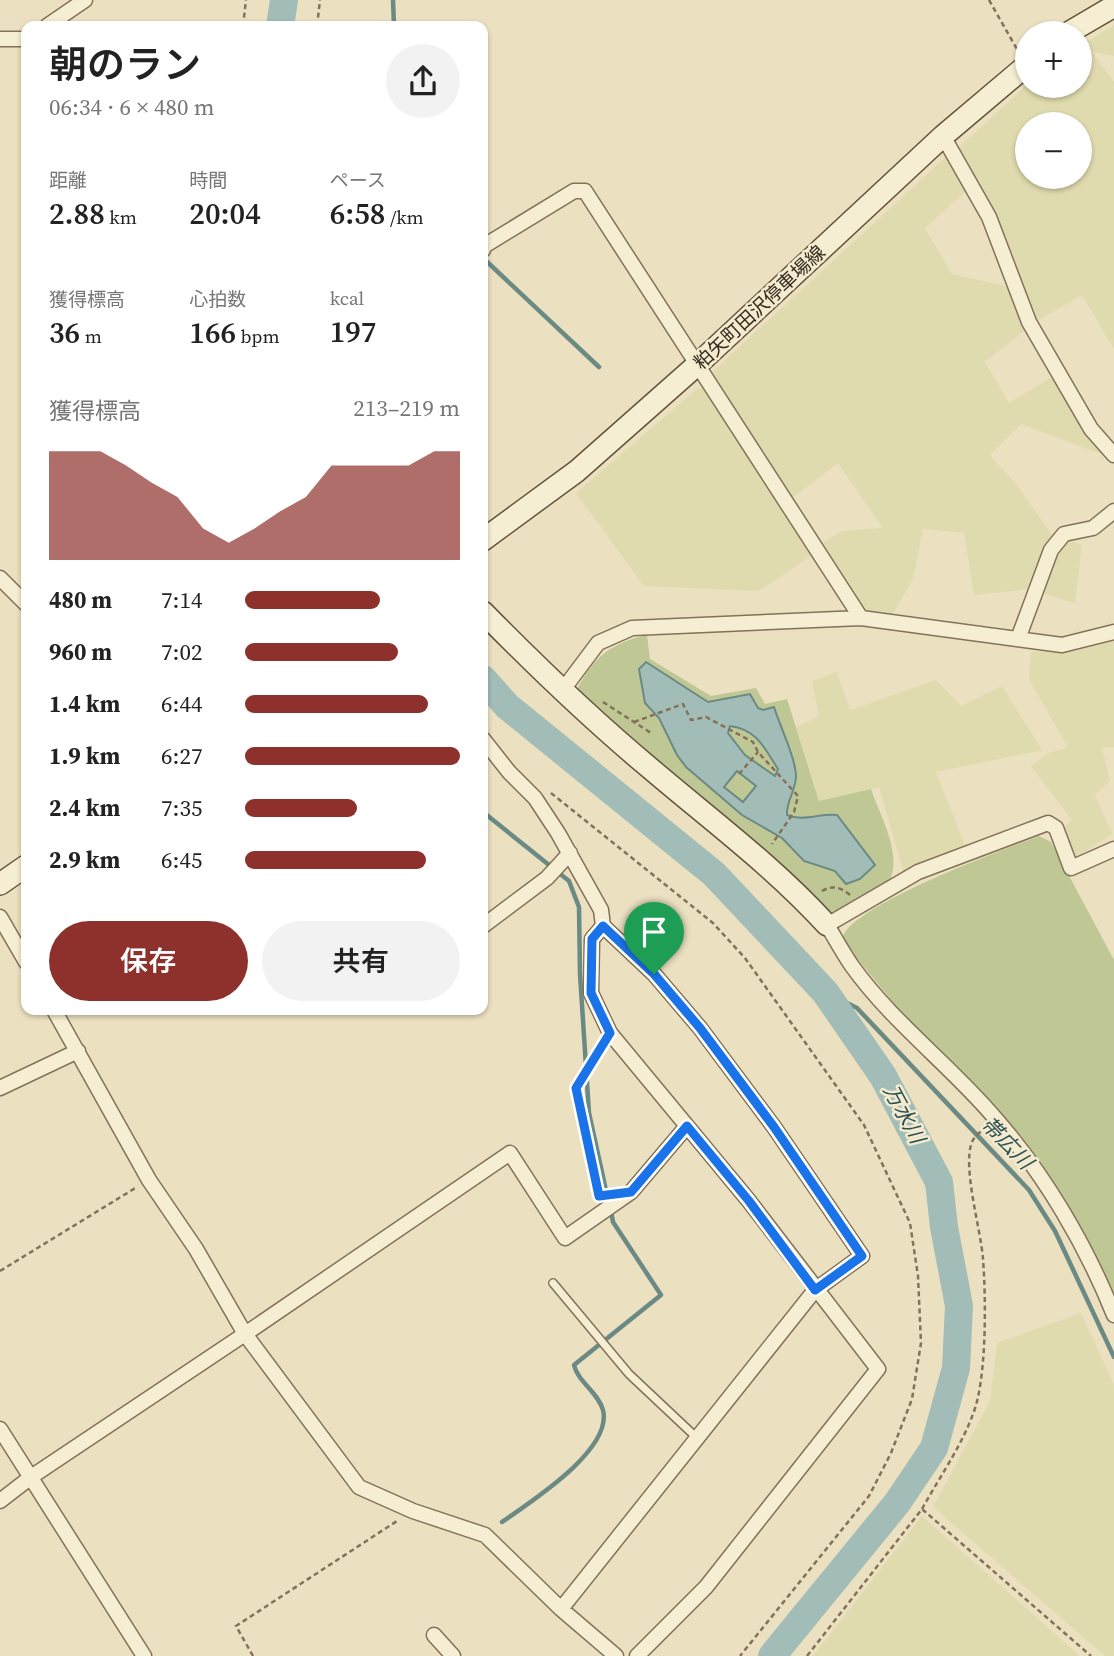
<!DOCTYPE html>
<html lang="ja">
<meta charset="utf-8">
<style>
:root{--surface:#fff;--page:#f2f2f2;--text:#222;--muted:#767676;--accent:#8e312c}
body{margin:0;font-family:"Source Serif 4","Noto Sans JP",serif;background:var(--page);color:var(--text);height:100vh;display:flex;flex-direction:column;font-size:26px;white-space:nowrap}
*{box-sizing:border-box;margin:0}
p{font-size:23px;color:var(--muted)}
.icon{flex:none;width:38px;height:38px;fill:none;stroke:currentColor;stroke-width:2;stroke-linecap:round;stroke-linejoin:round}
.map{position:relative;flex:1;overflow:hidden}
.side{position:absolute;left:21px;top:21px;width:467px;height:994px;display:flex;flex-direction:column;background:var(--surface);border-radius:14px;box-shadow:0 2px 5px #0004}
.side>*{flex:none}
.tools{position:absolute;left:1015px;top:21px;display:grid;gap:14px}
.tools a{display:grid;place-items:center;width:77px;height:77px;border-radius:50%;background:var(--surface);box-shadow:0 2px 5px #0004;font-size:35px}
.pin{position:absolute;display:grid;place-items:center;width:60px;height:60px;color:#fff;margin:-72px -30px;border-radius:50% 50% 50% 0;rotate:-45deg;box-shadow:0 0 7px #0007}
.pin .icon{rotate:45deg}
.round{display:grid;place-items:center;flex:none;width:74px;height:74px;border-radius:37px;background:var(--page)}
.overview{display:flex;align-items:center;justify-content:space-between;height:119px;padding:0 28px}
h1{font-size:38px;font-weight:600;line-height:52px}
.metrics{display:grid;grid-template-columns:repeat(3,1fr);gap:10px;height:119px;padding:7px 28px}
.metrics div{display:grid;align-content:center}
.metrics b{font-size:30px;font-weight:600}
.metrics small{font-size:19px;font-weight:400}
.metrics p{font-size:19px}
.chart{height:196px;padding:14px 28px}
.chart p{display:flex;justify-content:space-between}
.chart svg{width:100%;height:126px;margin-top:7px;fill:var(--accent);opacity:.7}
.primary-button{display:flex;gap:14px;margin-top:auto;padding:14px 28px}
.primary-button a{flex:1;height:80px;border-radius:42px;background:var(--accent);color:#fff;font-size:28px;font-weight:600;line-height:80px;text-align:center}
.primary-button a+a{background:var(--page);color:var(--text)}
ul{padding:0 28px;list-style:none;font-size:23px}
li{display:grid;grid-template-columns:112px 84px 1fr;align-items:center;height:52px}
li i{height:18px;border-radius:9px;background:var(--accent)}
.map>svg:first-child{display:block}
.farmland{fill:#e0dbae;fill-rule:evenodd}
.green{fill:#bfc895}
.water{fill:#a2bdb7;stroke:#6b8a84;stroke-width:2;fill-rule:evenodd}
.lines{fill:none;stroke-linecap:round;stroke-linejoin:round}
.stream{stroke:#6b8a84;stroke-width:4.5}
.river{stroke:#a2bdb7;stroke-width:28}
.lane-casing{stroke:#837259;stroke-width:10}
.street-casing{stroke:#837259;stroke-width:17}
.secondary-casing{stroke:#64533c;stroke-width:24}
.path{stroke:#837259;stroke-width:2.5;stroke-dasharray:5 3.5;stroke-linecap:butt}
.lane{stroke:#f6eed2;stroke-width:7}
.street{stroke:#f6eed2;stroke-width:14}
.secondary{stroke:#f6eed2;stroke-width:21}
.route-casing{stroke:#fff;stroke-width:14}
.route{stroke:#1a73e8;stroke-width:9}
.labels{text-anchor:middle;stroke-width:5;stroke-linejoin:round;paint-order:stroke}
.street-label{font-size:19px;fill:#33291d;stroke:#f3eacf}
.water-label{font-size:21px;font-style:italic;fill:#2d5252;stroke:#f3eacf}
</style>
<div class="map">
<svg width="1114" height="1656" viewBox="0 0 1114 1656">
<rect width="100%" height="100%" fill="#ebe0c0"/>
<path class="farmland" d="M1114,25v31l-22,-4 22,30v267l-32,-54 -47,27 -15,-47 -14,-34 -49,-92 70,-64 53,1v-40zM1027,124h53v53h-53z
M946,157l20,34 -41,37 27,46 58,13 14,44 -39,31 24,41 43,-26 37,61 17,18 -85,-32 -31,31 26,29 36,51 30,10 -7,58 -46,-14 -55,6 -10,-62 -41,-4 -10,50 -21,37 -26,-3 -46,-69 22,-13 41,-3 -45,-65 -47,36 -81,-125z
M698,388l8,1 106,166 -53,36 -115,-5 -68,-93z
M1114,641v106h-12l8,34 -15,14 17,39 -38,25 -13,-30 11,-9 -41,-54 17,-13 20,-5 -39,-69 2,-27 51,-3z
M837,672l13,38 86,-30 25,26 41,-20 40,64 -106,22 30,76 -62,26 -25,-87 -59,15 -24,-75 23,-11 -7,-35z
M1081,1313l33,72v271h-9l-172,-149 57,-106 7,-58z
M922,1516l158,140h-267z"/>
<path class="green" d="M647,635l3,24 61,37 45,-8 9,16 22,-5 32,102 52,-12c9,27 32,65 18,93l-54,30 -11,-1 -34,-39 -29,-26 -114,-91 -71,-64c18,-34 33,-47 71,-56z
M1039,836l12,6 63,118v343l-59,-115 -56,-77 -103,-105 -54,-66c3,-33 164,-91 197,-104z"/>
<path class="water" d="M646,662l62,40 42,-8 8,14 5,2 11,-3c6,19 22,52 22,70 -1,15 -10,25 -9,38 16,7 33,-2 50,0l38,50 -15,14 -14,5 -11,-13 -31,-10 -22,-23 -40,-23 -56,-48 -9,-12 -18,-37 -14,-15 -6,-34zM730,726c28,4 34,22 48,43l-3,7 -30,-21 -17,-22zM737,771l19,15 -13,16 -19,-15z"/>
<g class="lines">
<path class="stream" d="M393,0l1,26
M483,258l116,109
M483,812l86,69 10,26 1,67 9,139 18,82
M825,992l32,16 172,182 26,41 59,126
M502,1522c28,-20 111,-72 101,-112 -5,-18 -25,-28 -29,-45l87,-70 -48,-73 -2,-11"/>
<path class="river" d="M280,26l4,-26
M483,679l24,27 207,168 111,118 58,84 56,106 5,45 15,79 -3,62 -22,80 -37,55 -125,153"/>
<defs>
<path id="lane" d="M610,1033l-34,56 23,107 25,-3
M553,1283l76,91 68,64"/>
<path id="street" d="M47,26l38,-26
M0,39h26
M943,136l46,81 40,105 62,107 23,26
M483,250l1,-4 90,-55h11l276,427
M0,578l26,26
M1018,639l33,-89 13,-16 29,-6 21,-17
M562,691l36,-48 34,-15 229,-10 201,27 52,-13
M483,739l26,33 26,26 23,35 43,77 2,16 51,48 46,54 74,99 88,129 -47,34 -254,319
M1114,849l-43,19 -15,-40 -8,-5 -130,49 -91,53c8,13 16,28 25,41 41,57 98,99 143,152 50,57 91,127 119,197
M0,917l26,45
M483,926l64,-48 23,-25
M603,926l-11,13 -1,54 19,40 139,168 129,168 -172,218 -69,69
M54,1010l95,170 47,69 49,85 114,153 54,24 72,24 76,74 55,47
M0,1088l78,-37
M0,1429l144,227
M0,1501l31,-24 214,-143 265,-181 55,85 66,-46 56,-66
M434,1635l19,21"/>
<path id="secondary" d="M1068,33l46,-27
M483,540l94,-69 121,-107 245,-228 84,-71
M483,612c54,55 109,108 168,157 61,52 122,97 176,156
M0,884l26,-18"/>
</defs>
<use href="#lane" class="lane-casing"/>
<use href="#street" class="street-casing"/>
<use href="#secondary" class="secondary-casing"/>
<path class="path" d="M989,0l29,51
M243,26l3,-26
M317,26l3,-26
M603,702l48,31
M634,722l49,-18 8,16 15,-3 47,25 5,10 40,44 -4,16 -22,32
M739,774l19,-22
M551,793l162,130 32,35 119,167 46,98 8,53 3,67 -9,56 -21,54 -22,43 -129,160
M822,891c10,-6 19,-4 28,4
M0,1271l137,-84
M922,1509c17,-31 39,-62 51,-95 14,-35 13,-116 10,-155 -2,-29 -21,-92 -11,-117 2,-6 9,-10 14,-15
M253,1656l-17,-30 161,-105
M807,1656l115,-147 169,147"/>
<use href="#lane" class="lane"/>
<use href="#street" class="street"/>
<use href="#secondary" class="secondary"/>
</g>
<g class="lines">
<defs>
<path id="route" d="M603,926l51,48 46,54 74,99 88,129 -47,34 -66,-89 -62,-75 -56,66 -32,4 -23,-108 34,-55 -19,-40 1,-54z"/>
</defs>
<use href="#route" class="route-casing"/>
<use href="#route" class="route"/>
</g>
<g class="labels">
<g class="street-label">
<text transform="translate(759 307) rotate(-43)" y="7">粕矢町田沢停車場線</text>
</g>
<g class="water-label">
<text transform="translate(904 1114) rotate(62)" y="7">万水川</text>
<text transform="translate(1007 1143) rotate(46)" y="7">帯広川</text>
</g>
</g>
</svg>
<div class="tools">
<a>+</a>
<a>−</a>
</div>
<div class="pin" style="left:654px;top:974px;background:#1e9e55"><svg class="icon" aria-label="arrive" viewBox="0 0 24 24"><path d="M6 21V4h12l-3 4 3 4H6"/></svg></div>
<section class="side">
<div class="overview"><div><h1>朝のラン</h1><p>06:34 · 6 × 480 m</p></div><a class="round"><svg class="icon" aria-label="share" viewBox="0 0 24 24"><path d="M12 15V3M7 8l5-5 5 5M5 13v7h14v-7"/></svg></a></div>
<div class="metrics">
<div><p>距離</p><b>2.88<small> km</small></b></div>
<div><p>時間</p><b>20:04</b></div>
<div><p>ペース</p><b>6:58<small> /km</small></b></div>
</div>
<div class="metrics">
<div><p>獲得標高</p><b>36<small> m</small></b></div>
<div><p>心拍数</p><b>166<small> bpm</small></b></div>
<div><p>kcal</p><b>197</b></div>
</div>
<div class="chart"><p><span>獲得標高</span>213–219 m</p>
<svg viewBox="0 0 160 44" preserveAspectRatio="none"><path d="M0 44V6L10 6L20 6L30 11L40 17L50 22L60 33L70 38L80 33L90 27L100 22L110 11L120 11L130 11L140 11L150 6L160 6V44z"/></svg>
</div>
<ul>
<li><b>480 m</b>7:14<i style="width:63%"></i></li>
<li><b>960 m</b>7:02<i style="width:71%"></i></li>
<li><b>1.4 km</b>6:44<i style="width:85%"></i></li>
<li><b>1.9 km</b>6:27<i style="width:100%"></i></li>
<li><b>2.4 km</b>7:35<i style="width:52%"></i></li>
<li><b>2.9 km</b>6:45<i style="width:84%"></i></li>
</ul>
<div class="primary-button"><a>保存</a><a>共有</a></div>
</section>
</div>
